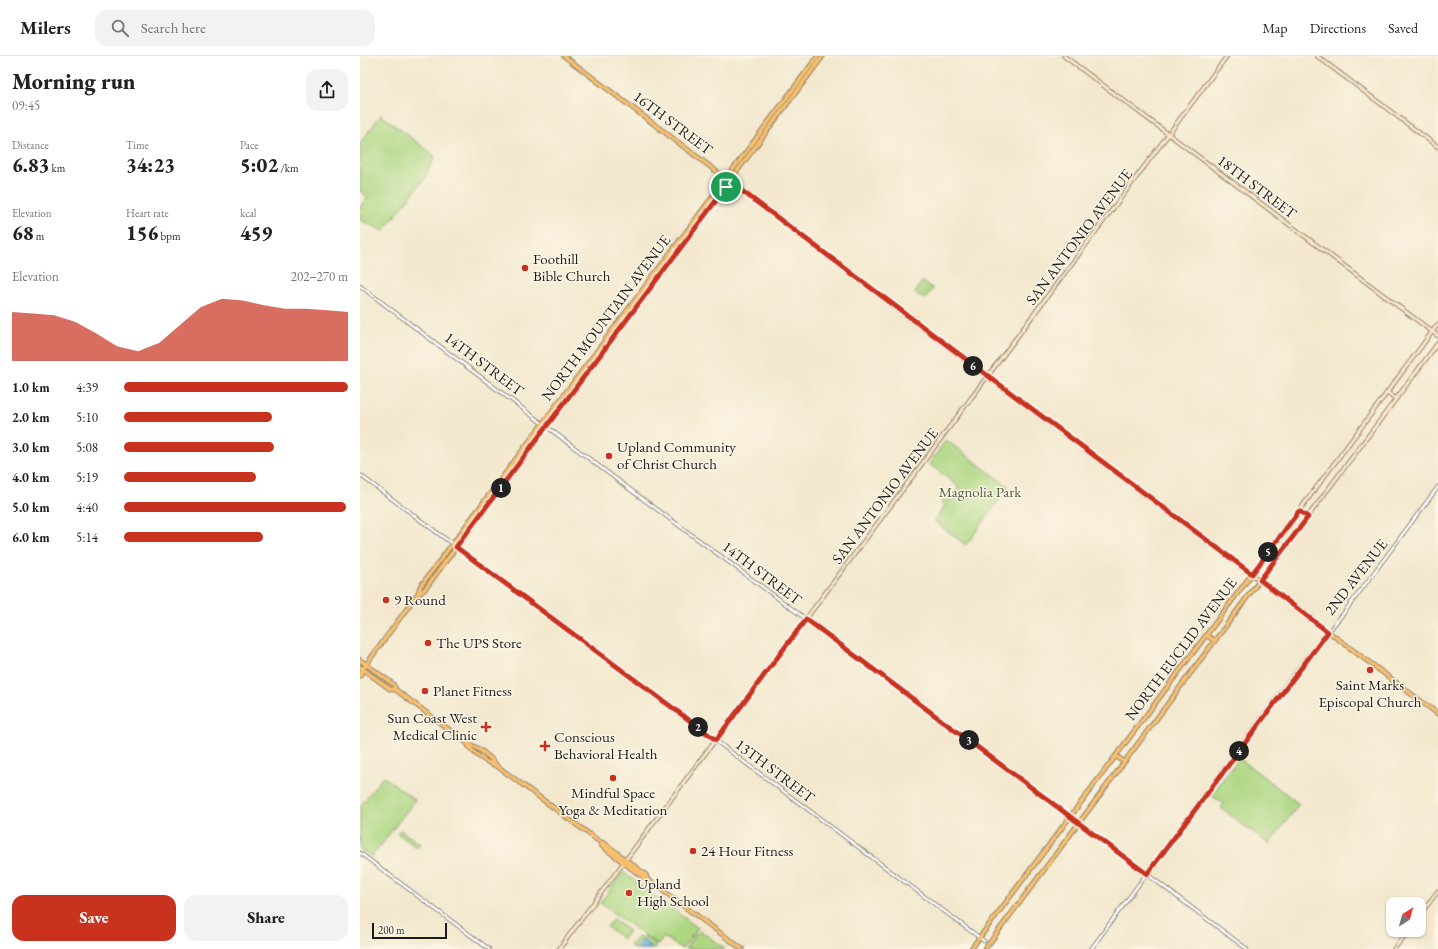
<!DOCTYPE html>
<meta charset="utf-8">
<style>
:root{--surface:#fff;--page:#f2f2f2;--text:#202124;--muted:#757577;--line:#e0e0e0;--accent:#c8321e}
body{margin:0;font-family:"EB Garamond",serif;background:var(--page);color:var(--text);height:100vh;display:flex;flex-direction:column;font-size:15px;white-space:nowrap}
*{box-sizing:border-box;margin:0}
p{font-size:13px;color:var(--muted)}
.icon{flex:none;width:22px;height:22px;fill:none;stroke:currentColor;stroke-width:2;stroke-linecap:round;stroke-linejoin:round}
.map{position:relative;flex:1;overflow:hidden}
.panel{display:flex;flex-direction:column;background:var(--surface);width:360px}
.panel>*{flex:none}
.needle{width:26px;rotate:37deg}
.fabs{position:absolute;left:1026px;top:841px;display:grid;gap:8px}
.fabs a{display:grid;place-items:center;width:40px;height:40px;border-radius:8px;background:var(--surface);box-shadow:0 1px 3px #0004;font-size:20px}
.scale{position:absolute;left:12px;bottom:10px;width:75px;box-sizing:border-box;padding-left:4px;border:2px solid #1c1c1c;border-top:0;font-size:11px;line-height:14px;white-space:nowrap;color:#1c1c1c;-webkit-text-stroke:3px #fcf5e5;paint-order:stroke}
.pin{position:absolute;display:grid;place-items:center;width:34px;height:34px;color:#fff;margin:-17px;border:2px solid #fff;border-radius:50%;box-shadow:0 1px 4px #0007}
.km{position:absolute;width:20px;height:20px;margin:-10px;border-radius:50%;background:#222;color:#fff;font-size:11px;line-height:20px;text-align:center}
.round{display:grid;place-items:center;flex:none;width:42px;height:42px;border-radius:12px;background:var(--page)}
.summary{display:flex;align-items:center;justify-content:space-between;height:68px;padding:0 12px}
h1{font-size:22px;font-weight:800;line-height:30px}
.stats{display:grid;grid-template-columns:repeat(3,1fr);gap:6px;height:68px;padding:4px 12px}
.stats div{display:grid;align-content:center}
.stats b{font-size:20px;font-weight:800}
.stats small{font-size:11px;font-weight:400}
.stats p{font-size:11px}
.chart{height:112px;padding:8px 12px}
.chart p{display:flex;justify-content:space-between}
.chart svg{width:100%;height:72px;margin-top:4px;fill:var(--accent);opacity:.7}
.cta{display:flex;gap:8px;margin-top:auto;padding:8px 12px}
.cta a{flex:1;height:46px;border-radius:12px;background:var(--accent);color:#fff;font-size:16px;font-weight:800;line-height:46px;text-align:center}
.cta a+a{background:var(--page);color:var(--text)}
ul{padding:0 12px;list-style:none;font-size:13px}
li{display:grid;grid-template-columns:64px 48px 1fr;align-items:center;height:30px}
li i{height:10px;border-radius:5px;background:var(--accent)}
header{display:flex;align-items:center;gap:24px;box-sizing:border-box;height:56px;padding:0 20px;background:var(--surface);border-bottom:1px solid var(--line)}
header strong{font-size:19px}
nav{display:flex;gap:22px;margin-inline-start:auto;font-size:14px}
.search{width:280px;height:36px;background:var(--page);display:flex;align-items:center;gap:10px;box-sizing:border-box;padding:0 14px;border-radius:12px;color:var(--muted);font-size:15px}
main{display:flex;flex:1;min-height:0}
.map>svg:first-child{display:block}
.green{fill:#add783;stroke:#647a50}
.water{fill:#7fb0ea;stroke:#4e6683}
.lines{fill:none;stroke-linecap:round;stroke-linejoin:round}
.tertiary-casing{stroke:#888275;stroke-width:4.5}
.secondary-casing{stroke:#888275;stroke-width:5}
.primary-casing{stroke:#888275;stroke-width:5.5}
.tertiary{stroke:#fff;stroke-width:2.5}
.secondary{stroke:#fde5c4;stroke-width:3}
.primary{stroke:#f9bf6c;stroke-width:3.5}
.route-casing{stroke:#fff;stroke-width:8}
.route{stroke:#c8321e;stroke-width:5}
.poi-dot{fill:#c8321e;stroke:#fcf5e5;stroke-width:1.5}
.labels{text-anchor:middle;stroke-width:3;stroke-linejoin:round;paint-order:stroke}
.street-label{font-size:15px;fill:#1c1c1c;stroke:#fcf5e5}
.poi-label{font-size:15px;fill:#1c1c1c;stroke:#fcf5e5;text-anchor:start}
.park-label{font-size:15px;fill:#4f5d40;stroke:#fcf5e5}
</style>
<header>
<strong>Milers</strong>
<div class="search"><svg class="icon" aria-label="search" viewBox="0 0 24 24"><circle cx="10" cy="10" r="6"/><path d="M15 15l6 6"/></svg>Search here</div>
<nav><a>Map</a><a>Directions</a><a>Saved</a></nav>
</header>
<main>
<section class="panel">
<div class="summary"><div><h1>Morning run</h1><p>09:45</p></div><a class="round"><svg class="icon" aria-label="share" viewBox="0 0 24 24"><path d="M12 15V3M7 8l5-5 5 5M5 13v7h14v-7"/></svg></a></div>
<div class="stats">
<div><p>Distance</p><b>6.83<small> km</small></b></div>
<div><p>Time</p><b>34:23</b></div>
<div><p>Pace</p><b>5:02<small> /km</small></b></div>
</div>
<div class="stats">
<div><p>Elevation</p><b>68<small> m</small></b></div>
<div><p>Heart rate</p><b>156<small> bpm</small></b></div>
<div><p>kcal</p><b>459</b></div>
</div>
<div class="chart"><p><span>Elevation</span>202–270 m</p>
<svg viewBox="0 0 160 44" preserveAspectRatio="none"><path d="M0 44V14L10 15L20 16L30 20L40 27L50 35L60 38L70 33L80 22L90 11L100 6L110 7L120 10L130 12L140 12L150 13L160 14V44z"/></svg>
</div>
<ul>
<li><b>1.0 km</b>4:39<i style="width:100%"></i></li>
<li><b>2.0 km</b>5:10<i style="width:66%"></i></li>
<li><b>3.0 km</b>5:08<i style="width:67%"></i></li>
<li><b>4.0 km</b>5:19<i style="width:59%"></i></li>
<li><b>5.0 km</b>4:40<i style="width:99%"></i></li>
<li><b>6.0 km</b>5:14<i style="width:62%"></i></li>
</ul>
<div class="cta"><a>Save</a><a>Share</a></div>
</section>
<div class="map">
<svg width="1078" height="893" viewBox="0 0 1078 893">
<rect width="100%" height="100%" fill="#fcf5e5"/>
<filter id="ink" filterUnits="userSpaceOnUse"><feTurbulence type="fractalNoise" baseFrequency=".025" numOctaves="2"/><feDisplacementMap in="SourceGraphic" scale="8" xChannelSelector="R" yChannelSelector="G"/><feConvolveMatrix kernelMatrix="1 2 1 2 8 2 1 2 1" color-interpolation-filters="sRGB"/></filter>
<filter id="wash" filterUnits="userSpaceOnUse"><feTurbulence type="fractalNoise" baseFrequency=".012" numOctaves="4" result="noise"/><feDisplacementMap in="SourceGraphic" scale="16" xChannelSelector="R" yChannelSelector="G"/><feGaussianBlur stdDeviation="0.9" result="paint"/><feColorMatrix in="noise" values="0 0 0 0 0 0 0 0 0 0 0 0 0 0 0 0 0 1.4 0 .05"/><feComposite in="paint" operator="in"/></filter>
<g filter="url(#wash)">
<rect width="100%" height="100%" fill="#f3e8ce"/>
<path class="green" d="M21,59l54,41 -12,25 -40,50 -23,-11v-13l8,-10 -8,-6v-48z
M562,225l11,8 -8,10 -10,-6z
M586,384l63,47 -43,58 -32,-24 11,-15 -4,-3 4,-5 5,2 9,-13 -30,-23z
M879,702l60,46 -30,40 -48,-36 3,-4 -13,-9z
M23,720l32,24 -43,57 -12,-8v-42z
M40,774l20,14 -3,4 -20,-15z
M263,816l75,56 -16,21 -18,-12 -6,8 -58,-42z
M253,863l16,12 -6,8 -16,-12z
M341,875l24,18h-40l10,-14z
M286,881l10,8 -2,4h-20l-4,-3 6,-8z"/>
<path class="water" d="M282,884l9,7 -2,2h-10l-2,-2z"/>
</g>
<g filter="url(#ink)">
<g class="lines">
<defs>
<path id="tertiary" d="M0,230l268,202 182,134 437,327
M0,419l624,466
M0,797l129,96
M731,893l212,-287 40,-48 95,-127"/>
<path id="secondary" d="M704,0l374,280
M957,0l121,91
M1027,336l9,7
M939,455l8,6
M892,518l186,-250
M900,524l178,-237
M1059,860l19,-25
M199,893l668,-893
M1034,893l15,-19"/>
<path id="primary" d="M204,0l354,268 520,390
M57,540l3,-9 398,-531
M846,579l9,6
M0,604l33,24 3,6 71,53c5,10 19,20 30,23
M0,611l30,22 6,1
M0,620l3,-7 53,-73 9,-7 398,-533
M107,687c10,4 23,13 30,23l103,76 2,4 42,32 3,1 95,70
M756,700l8,6
M240,786l4,1 42,32 1,4
M611,893l281,-375
M625,893l275,-369"/>
</defs>
<use href="#tertiary" class="tertiary-casing"/>
<use href="#secondary" class="secondary-casing"/>
<use href="#primary" class="primary-casing"/>
<use href="#tertiary" class="tertiary"/>
<use href="#secondary" class="secondary"/>
<use href="#primary" class="primary"/>
</g>
</g>
<g class="lines" filter="url(#ink)">
<defs>
<path id="route" d="M370,126l522,392 47,-63 9,6 -48,63 68,52 -181,242 -341,-255 -90,121 -260,-193z"/>
</defs>
<use href="#route" class="route-casing"/>
<use href="#route" class="route"/>
</g>
<g class="poi-dot">
<circle cx="165" cy="212" r="4"/>
<circle cx="249" cy="400" r="4"/>
<circle cx="26" cy="544" r="4"/>
<circle cx="68" cy="587" r="4"/>
<circle cx="1010" cy="614" r="4"/>
<circle cx="65" cy="635" r="4"/>
<path d="M124 665h4v4h4v4h-4v4h-4v-4h-4v-4h4z"/>
<path d="M183 684h4v4h4v4h-4v4h-4v-4h-4v-4h4z"/>
<circle cx="253" cy="722" r="4"/>
<circle cx="333" cy="795" r="4"/>
<circle cx="269" cy="837" r="4"/>
</g>
<g class="labels">
<g class="street-label">
<text transform="translate(313 67) rotate(37)" y="5">16TH STREET</text>
<text transform="translate(897 131) rotate(37)" y="5">18TH STREET</text>
<text transform="translate(719 181) rotate(-53)" y="5">SAN ANTONIO AVENUE</text>
<text transform="translate(246 262) rotate(-53)" y="5">NORTH MOUNTAIN AVENUE</text>
<text transform="translate(124 308) rotate(37)" y="5">14TH STREET</text>
<text transform="translate(525 440) rotate(-53)" y="5">SAN ANTONIO AVENUE</text>
<text transform="translate(402 517) rotate(37)" y="5">14TH STREET</text>
<text transform="translate(996 521) rotate(-52)" y="5">2ND AVENUE</text>
<text transform="translate(821 593) rotate(-53)" y="5">NORTH EUCLID AVENUE</text>
<text transform="translate(415 715) rotate(37)" y="5">13TH STREET</text>
</g>
<g class="poi-label">
<text x="173" y="208">Foothill<tspan x="173" dy="17">Bible Church</tspan></text>
<text x="257" y="396">Upland Community<tspan x="257" dy="17">of Christ Church</tspan></text>
<text x="34" y="549">9 Round</text>
<text x="76" y="592">The UPS Store</text>
<text x="1010" y="634" text-anchor="middle">Saint Marks<tspan x="1010" dy="17">Episcopal Church</tspan></text>
<text x="73" y="640">Planet Fitness</text>
<text x="117" y="667" text-anchor="end">Sun Coast West<tspan x="117" dy="17">Medical Clinic</tspan></text>
<text x="194" y="686">Conscious<tspan x="194" dy="17">Behavioral Health</tspan></text>
<text x="253" y="742" text-anchor="middle">Mindful Space<tspan x="253" dy="17">Yoga &amp; Meditation</tspan></text>
<text x="341" y="800">24 Hour Fitness</text>
<text x="277" y="833">Upland<tspan x="277" dy="17">High School</tspan></text>
</g>
<g class="park-label">
<text x="620" y="441">Magnolia Park</text>
</g>
</g>
</svg>
<div class="fabs">
<a><svg class="needle" viewBox="-14 -14 28 28"><path d="M0-13l5 13h-10z" fill="#e53935"/><path d="M0 13l5-13h-10z" fill="#757577"/></svg></a>
</div>
<div class="scale">200 m</div>
<div class="pin" style="left:366px;top:131px;background:#1e9e55"><svg class="icon" aria-label="arrive" viewBox="0 0 24 24"><path d="M6 21V4h12l-3 4 3 4H6"/></svg></div>
<b class="km" style="left:141px;top:432px">1</b>
<b class="km" style="left:338px;top:671px">2</b>
<b class="km" style="left:609px;top:684px">3</b>
<b class="km" style="left:879px;top:695px">4</b>
<b class="km" style="left:908px;top:496px">5</b>
<b class="km" style="left:613px;top:310px">6</b>
</div>
</main>
